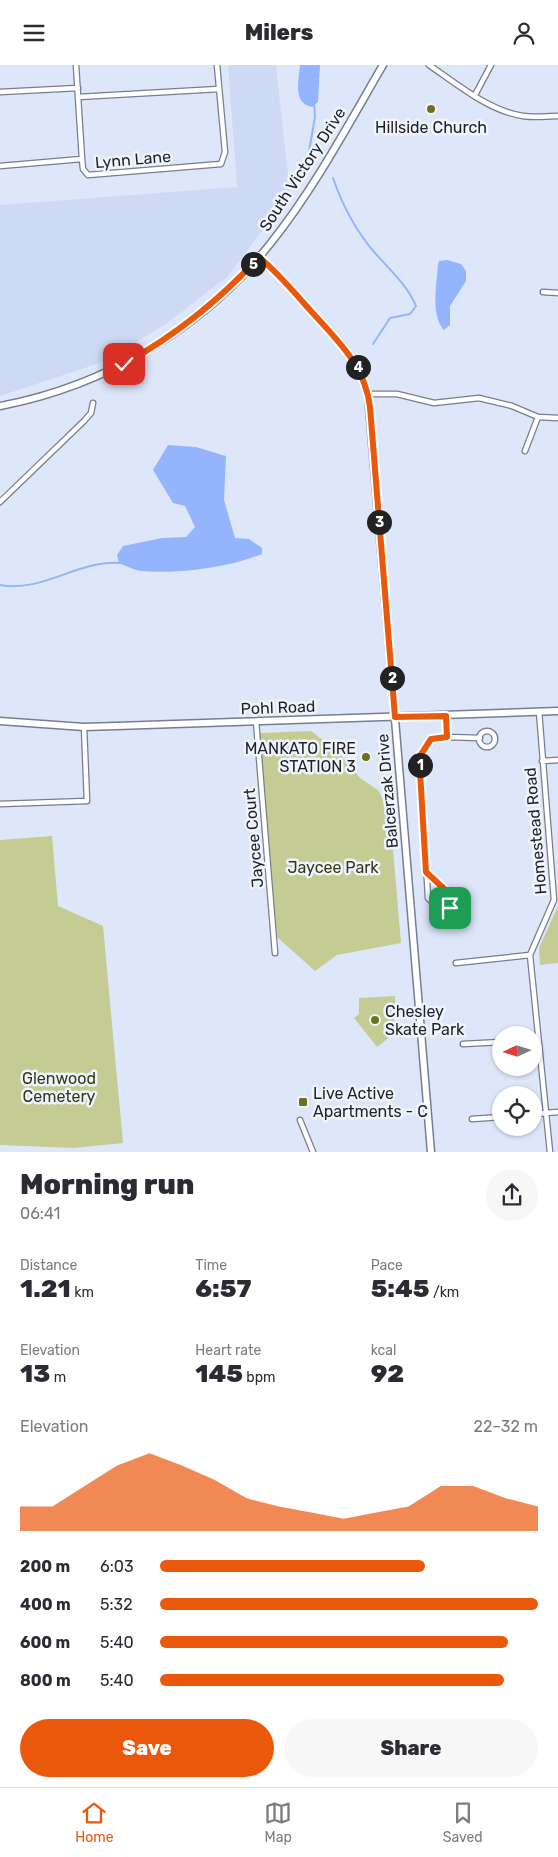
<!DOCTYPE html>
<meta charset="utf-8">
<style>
:root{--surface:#fff;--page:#f7f7f7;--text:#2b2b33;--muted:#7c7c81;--line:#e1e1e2;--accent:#ea580c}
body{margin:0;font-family:Rubik,sans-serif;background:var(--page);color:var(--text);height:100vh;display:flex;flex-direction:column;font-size:19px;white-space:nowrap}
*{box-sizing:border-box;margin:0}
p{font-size:16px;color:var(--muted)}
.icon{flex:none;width:28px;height:28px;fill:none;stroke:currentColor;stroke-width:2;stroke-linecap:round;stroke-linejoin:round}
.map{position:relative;height:1087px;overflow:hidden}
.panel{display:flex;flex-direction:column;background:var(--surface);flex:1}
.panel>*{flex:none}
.needle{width:32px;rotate:266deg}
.buttons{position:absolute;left:492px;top:961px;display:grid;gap:10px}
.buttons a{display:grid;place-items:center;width:50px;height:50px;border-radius:50%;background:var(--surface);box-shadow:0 1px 4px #0004;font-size:25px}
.pin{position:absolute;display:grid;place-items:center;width:42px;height:42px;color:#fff;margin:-21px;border-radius:10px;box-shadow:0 2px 8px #0006}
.km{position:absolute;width:25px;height:25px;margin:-12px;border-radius:50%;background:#222;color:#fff;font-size:14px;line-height:25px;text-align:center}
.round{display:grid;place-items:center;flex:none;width:52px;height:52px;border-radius:26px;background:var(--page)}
.overview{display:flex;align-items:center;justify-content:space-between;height:85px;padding:0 20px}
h1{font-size:28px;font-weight:800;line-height:38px}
.stats{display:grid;grid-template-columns:repeat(3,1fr);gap:8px;height:85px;padding:5px 20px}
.stats div{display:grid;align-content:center}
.stats b{font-size:25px;font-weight:800}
.stats small{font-size:14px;font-weight:400}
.stats p{font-size:14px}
.chart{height:140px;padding:10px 20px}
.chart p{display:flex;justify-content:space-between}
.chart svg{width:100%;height:90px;margin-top:5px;fill:var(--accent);opacity:.7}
.action{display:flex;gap:10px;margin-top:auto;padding:10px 20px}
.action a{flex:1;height:58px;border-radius:30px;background:var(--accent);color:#fff;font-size:20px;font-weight:800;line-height:58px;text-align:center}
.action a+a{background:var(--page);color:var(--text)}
ul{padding:0 20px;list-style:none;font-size:16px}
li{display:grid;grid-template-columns:80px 60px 1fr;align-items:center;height:38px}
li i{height:12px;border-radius:6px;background:var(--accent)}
header{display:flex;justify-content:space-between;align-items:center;height:65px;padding:0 20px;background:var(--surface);font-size:22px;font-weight:800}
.tabs{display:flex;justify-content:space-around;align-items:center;height:70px;border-top:1px solid var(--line);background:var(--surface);font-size:14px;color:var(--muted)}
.tabs a{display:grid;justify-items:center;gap:2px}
.tabs .selected{color:var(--accent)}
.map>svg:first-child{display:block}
.built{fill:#cedaf4}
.green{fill:#c4cc93}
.water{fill:#94b4fe}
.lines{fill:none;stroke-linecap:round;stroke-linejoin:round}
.stream{stroke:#94b4fe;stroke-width:2}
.street-casing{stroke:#767e8f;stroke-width:7}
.secondary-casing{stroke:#767e8f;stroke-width:9}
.street{stroke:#fff;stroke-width:4.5}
.secondary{stroke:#fff;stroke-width:6}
.route-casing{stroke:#fff;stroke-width:10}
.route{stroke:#ea580c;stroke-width:6}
.poi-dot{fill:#6b741d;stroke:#f0f4fc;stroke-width:2}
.labels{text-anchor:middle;stroke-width:5;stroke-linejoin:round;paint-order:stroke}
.poi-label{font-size:16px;fill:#1e2228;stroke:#f0f4fc;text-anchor:start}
.street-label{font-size:16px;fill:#1e2228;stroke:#f0f4fc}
.park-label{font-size:16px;fill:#353914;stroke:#f0f4fc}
</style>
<header><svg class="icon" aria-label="menu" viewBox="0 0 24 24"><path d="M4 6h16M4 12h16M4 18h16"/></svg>Milers<svg class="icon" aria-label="person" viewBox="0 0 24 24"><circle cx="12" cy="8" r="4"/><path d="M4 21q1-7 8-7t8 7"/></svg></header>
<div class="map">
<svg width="558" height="1087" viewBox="0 0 558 1087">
<rect width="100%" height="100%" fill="#dee7fa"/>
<path class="built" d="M228,0h48l14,129 -63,83 -61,47 -63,38 -103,34v-191l237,-18z"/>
<path class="green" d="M311,666l26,20 23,27 19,13 11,24 11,128 -64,12 -22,16 -38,-34 -17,-204z
M52,771l6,70 45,20 20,217 -49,5 -74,-3v-305z
M558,841v57l-18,2 -1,-17z
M395,931l1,17 -8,1 4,2 7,14 -22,17 -23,-29 5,-4v-16z"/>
<path class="water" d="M300,0h20l-2,37 -6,5c-20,-4 -13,-27 -12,-42z
M447,195l14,4 5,7v10l-16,25v19l-6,5c-14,-15 -7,-47 -6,-66l1,-3z
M168,380l28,2 30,9 -2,44 11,38 14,1 13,9v6c-34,14 -84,20 -121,17 -7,-1 -15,-5 -22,-8l-2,-8 6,-9 39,-8 24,-1 9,-10 -10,-21 -12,-3 -20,-33z"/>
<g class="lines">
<path class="stream" d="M307,98l8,-46 -1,-15
M333,113c10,29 22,52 42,75 15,17 32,32 41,53l-6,8 -20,4 -17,26
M0,520c42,8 78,-25 120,-22"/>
<defs>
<path id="street" d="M76,0l6,94 1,10 5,6 133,-11 4,-12 -8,-87
M429,0c28,19 60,46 94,51 12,2 24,0 35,0
M0,27l78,-4
M475,30l16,-30
M78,32l141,-8
M0,101l82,-7
M543,227l15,1
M368,329h29l37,9 45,-5 33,8 26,11 20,1
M525,386l13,-34
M0,437l84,-81 7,-8 2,-10
M539,646l15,189 -24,55 20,197
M256,656l19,232
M479 674a8 8 0 1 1 16 0a8 8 0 1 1-16 0Z
M447,672l33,1
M542,696l16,-1
M0,739l87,-3 -3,-74
M426,807l28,26 -7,12 -10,-3 -9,-9 -8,-142 11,-18 16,-1 -1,-21
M456,898l74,-8
M463,979l38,-2
M534,1049l24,-2
M472,1054l29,-2
M300,1055l13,32"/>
<path id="secondary" d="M259,192c19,16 35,34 51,53 25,26 48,49 58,84l63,758
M0,341c106,-20 203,-78 270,-162 44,-55 78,-119 113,-179
M0,656l84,6 32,-1 442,-15"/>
</defs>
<use href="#street" class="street-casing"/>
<use href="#secondary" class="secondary-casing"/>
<use href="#street" class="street"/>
<use href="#secondary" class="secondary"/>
</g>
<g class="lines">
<defs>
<path id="route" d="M124,299c52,-29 95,-63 135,-107 19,16 35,35 51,53 27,30 55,55 60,97l25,310 51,-1 1,21 -16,2 -11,17v15l6,101 28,26 -4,10"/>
</defs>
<use href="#route" class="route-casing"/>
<use href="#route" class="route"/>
</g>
<g class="poi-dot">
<circle cx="431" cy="44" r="5"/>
<circle cx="366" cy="692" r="5"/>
<circle cx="375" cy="955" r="5"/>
<rect x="298" y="1032" width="10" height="10" rx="2.5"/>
</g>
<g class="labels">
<g class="poi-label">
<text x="431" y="68" text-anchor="middle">Hillside Church</text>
<text x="356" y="689" text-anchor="end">MANKATO FIRE<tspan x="356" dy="18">STATION 3</tspan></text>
<text x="385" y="952">Chesley<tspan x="385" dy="18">Skate Park</tspan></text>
<text x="313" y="1034">Live Active<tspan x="313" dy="18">Apartments - C</tspan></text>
</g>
<g class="street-label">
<text transform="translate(133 94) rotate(-5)" y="6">Lynn Lane</text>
<text transform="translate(302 104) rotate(-57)" y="6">South Victory Drive</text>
<text transform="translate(278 642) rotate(-2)" y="6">Pohl Road</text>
<text transform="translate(387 726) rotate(-95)" y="6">Balcerzak Drive</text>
<text transform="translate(535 766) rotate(-95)" y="6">Homestead Road</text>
<text transform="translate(253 773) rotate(-95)" y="6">Jaycee Court</text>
</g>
<g class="park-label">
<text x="333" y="808">Jaycee Park</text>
<text x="59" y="1019">Glenwood<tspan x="59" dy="18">Cemetery</tspan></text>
</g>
</g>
</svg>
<div class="buttons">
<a><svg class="needle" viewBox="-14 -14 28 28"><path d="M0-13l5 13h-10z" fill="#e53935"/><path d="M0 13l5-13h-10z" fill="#7c7c81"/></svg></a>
<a><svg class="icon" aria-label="locate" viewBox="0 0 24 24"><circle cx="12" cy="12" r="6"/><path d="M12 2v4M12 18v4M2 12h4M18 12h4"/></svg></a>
</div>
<div class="pin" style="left:450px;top:843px;background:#1e9e55"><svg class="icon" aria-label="arrive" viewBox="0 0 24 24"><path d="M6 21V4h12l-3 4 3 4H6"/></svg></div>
<div class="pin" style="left:124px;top:299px;background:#d93025"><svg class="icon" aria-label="check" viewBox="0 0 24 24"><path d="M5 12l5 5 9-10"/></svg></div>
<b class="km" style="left:420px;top:700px">1</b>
<b class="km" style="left:392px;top:613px">2</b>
<b class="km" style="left:379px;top:457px">3</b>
<b class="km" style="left:358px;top:302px">4</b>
<b class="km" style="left:253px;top:199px">5</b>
</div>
<section class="panel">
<div class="overview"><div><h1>Morning run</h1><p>06:41</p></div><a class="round"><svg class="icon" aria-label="share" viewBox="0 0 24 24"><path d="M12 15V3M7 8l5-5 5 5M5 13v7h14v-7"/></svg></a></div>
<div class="stats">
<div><p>Distance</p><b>1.21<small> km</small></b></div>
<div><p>Time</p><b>6:57</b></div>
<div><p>Pace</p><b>5:45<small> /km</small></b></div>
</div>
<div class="stats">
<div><p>Elevation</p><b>13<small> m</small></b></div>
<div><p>Heart rate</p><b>145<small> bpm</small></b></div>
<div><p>kcal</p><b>92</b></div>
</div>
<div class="chart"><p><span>Elevation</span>22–32 m</p>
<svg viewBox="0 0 160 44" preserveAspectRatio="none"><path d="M0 44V32L10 32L20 22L30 12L40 6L50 12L60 19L70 28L80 32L90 35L100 38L110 35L120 32L130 22L140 22L150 28L160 32V44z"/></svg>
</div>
<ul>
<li><b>200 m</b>6:03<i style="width:70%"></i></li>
<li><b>400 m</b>5:32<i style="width:100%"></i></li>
<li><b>600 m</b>5:40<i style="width:92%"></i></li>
<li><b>800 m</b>5:40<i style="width:91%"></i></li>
</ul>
<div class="action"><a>Save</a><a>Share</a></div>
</section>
<nav class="tabs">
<a class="selected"><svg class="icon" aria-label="home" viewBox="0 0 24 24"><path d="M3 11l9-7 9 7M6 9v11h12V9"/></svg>Home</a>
<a><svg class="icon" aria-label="map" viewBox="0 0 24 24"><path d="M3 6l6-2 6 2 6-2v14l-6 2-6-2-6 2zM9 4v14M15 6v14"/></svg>Map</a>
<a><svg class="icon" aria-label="saved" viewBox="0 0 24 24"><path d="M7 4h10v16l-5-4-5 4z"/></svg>Saved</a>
</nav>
